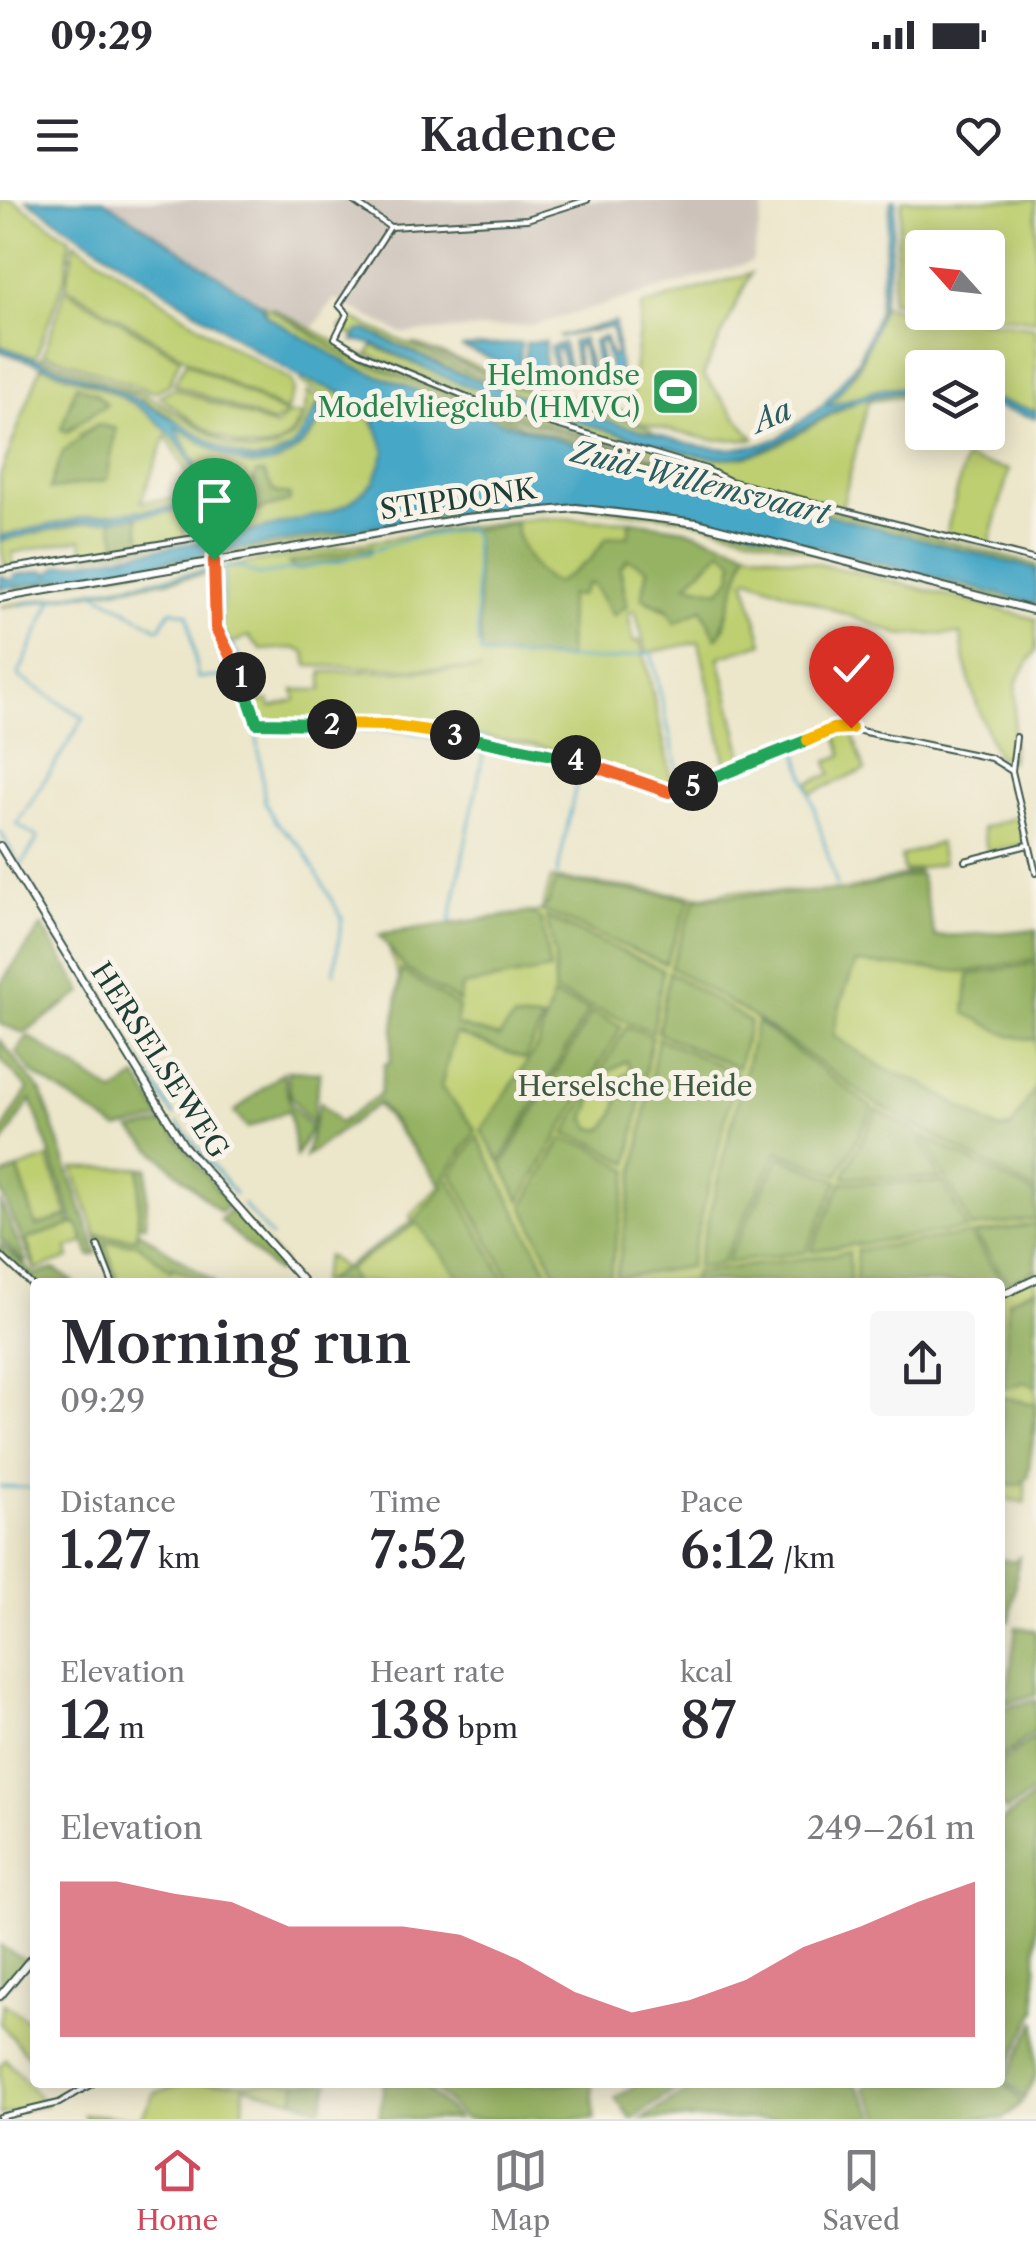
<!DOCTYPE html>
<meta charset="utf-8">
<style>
:root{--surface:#fff;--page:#f7f7f7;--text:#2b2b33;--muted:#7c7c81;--line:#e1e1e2;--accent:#d1495b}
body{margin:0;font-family:"Libre Caslon Text",serif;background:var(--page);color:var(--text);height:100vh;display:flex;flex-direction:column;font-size:38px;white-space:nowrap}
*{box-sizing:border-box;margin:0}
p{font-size:32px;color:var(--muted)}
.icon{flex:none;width:55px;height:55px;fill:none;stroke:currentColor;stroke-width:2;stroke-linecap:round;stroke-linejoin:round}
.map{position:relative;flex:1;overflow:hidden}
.panel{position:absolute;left:30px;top:1078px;width:975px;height:810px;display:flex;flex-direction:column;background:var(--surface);border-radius:10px;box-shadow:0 5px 25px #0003}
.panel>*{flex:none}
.needle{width:65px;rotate:297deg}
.controls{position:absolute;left:905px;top:30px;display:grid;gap:20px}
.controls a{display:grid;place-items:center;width:100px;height:100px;border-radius:10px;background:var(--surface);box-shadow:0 5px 25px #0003;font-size:50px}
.pin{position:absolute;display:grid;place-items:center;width:85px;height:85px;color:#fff;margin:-102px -42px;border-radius:50% 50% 50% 0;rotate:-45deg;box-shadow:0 0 10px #0007}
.pin .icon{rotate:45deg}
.km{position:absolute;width:50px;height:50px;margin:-25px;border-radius:50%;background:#222;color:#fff;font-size:28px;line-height:50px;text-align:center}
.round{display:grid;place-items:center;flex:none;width:105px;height:105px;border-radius:10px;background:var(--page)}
.overview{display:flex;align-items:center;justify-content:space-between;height:170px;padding:0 30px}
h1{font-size:55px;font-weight:600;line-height:75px}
.stats{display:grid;grid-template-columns:repeat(3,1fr);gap:15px;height:170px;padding:10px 30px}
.stats div{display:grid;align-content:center}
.stats b{font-size:50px;font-weight:600}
.stats small{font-size:28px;font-weight:400}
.stats p{font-size:28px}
.chart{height:280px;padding:20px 30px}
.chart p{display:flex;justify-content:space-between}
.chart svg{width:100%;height:180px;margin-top:10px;fill:var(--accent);opacity:.7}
.status{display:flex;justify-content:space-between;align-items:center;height:70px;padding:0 50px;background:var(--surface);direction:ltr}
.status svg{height:28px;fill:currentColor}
header{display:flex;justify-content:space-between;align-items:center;height:130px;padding:0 30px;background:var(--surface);font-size:45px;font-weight:600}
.tabs{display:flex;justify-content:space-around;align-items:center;height:140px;border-top:2px solid var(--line);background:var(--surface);font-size:28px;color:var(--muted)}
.tabs a{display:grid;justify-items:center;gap:5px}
.tabs .current{color:var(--accent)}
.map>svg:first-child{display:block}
.industrial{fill:#ccc2b9}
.green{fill:#becf71;stroke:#6e8652;stroke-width:2.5;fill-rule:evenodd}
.forest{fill:#96b263;stroke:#5a784c;stroke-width:2.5;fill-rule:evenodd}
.water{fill:#46a7c6;stroke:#32727d;stroke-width:2.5}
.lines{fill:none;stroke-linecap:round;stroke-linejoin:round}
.stream{stroke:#46a7c6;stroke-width:2.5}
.street-casing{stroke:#3e564a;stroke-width:8}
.secondary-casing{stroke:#3e564a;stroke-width:10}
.street{stroke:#fff;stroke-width:4}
.secondary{stroke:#fff;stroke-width:6}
.split-1-casing{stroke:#fff;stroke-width:20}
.split-2-casing{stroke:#fff;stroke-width:20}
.split-3-casing{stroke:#fff;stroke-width:20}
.split-4-casing{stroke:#fff;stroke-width:20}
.split-5-casing{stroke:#fff;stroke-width:20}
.split-6-casing{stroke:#fff;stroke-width:20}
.split-7-casing{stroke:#fff;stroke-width:20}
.split-1{stroke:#f0652b;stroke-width:12}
.split-2{stroke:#22a559;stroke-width:12}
.split-3{stroke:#f5b400;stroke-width:12}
.split-4{stroke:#22a559;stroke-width:12}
.split-5{stroke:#f0652b;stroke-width:12}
.split-6{stroke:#22a559;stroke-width:12}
.split-7{stroke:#f5b400;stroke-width:12}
.labels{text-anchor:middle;stroke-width:10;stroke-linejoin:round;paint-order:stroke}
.leisure-label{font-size:28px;fill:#27864d;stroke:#f7f3e8;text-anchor:end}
.street-label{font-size:28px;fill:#1f3d34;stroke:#f7f3e8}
.park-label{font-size:28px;fill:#3f5a40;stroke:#f7f3e8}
.water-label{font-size:30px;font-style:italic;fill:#2b5d60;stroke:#f7f3e8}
</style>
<div class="status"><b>09:29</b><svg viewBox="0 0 49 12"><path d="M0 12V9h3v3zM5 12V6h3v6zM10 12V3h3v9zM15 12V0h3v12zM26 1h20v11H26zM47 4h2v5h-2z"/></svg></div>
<header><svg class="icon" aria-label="menu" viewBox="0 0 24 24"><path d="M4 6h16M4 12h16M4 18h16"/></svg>Kadence<svg class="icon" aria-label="heart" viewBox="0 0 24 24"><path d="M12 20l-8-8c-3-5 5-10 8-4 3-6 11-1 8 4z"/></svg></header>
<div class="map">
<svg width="1036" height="1919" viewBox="0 0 1036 1919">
<rect width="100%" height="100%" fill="#f7f3e8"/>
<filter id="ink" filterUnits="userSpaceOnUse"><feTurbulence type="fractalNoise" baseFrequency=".01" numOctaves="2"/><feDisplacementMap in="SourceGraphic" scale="20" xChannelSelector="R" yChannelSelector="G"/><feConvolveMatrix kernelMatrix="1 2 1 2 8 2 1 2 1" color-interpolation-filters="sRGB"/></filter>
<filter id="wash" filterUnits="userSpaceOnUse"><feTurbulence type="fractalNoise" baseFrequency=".0048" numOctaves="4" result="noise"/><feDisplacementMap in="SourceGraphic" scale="40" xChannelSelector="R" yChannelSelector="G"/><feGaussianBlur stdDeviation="2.25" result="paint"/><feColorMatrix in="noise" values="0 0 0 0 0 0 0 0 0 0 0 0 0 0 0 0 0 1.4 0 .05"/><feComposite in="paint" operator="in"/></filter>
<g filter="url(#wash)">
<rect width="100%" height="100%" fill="#ece6ca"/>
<path class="industrial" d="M104,0h661l-13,62 -217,63 -134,8 -67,-34 -24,34z"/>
<path class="green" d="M0,0h13l57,38 -4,37 -31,84 -35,-13z
M902,0h134v121l-60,-8 12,-1v-64h-66v57l-31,-4z
M75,42l148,100 68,38 3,9 -8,23 -86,-45 -134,-81z
M751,73l-48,102 51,64 -43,1 -60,-14 -143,-42 -96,-41 123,45 94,25 13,-107z
M65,89l115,69 -11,27 -15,7 -110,-39z
M262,104l82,51 179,71 513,139v4l-311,-81 -218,-64 -154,-58 -86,-50z
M883,106l153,22v83l-48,-13v-30h-66v18l-46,4 -50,18 33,-40z
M271,107l85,46 142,57 222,67 -223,-63 -154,-61z
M351,118l127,58 166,50 14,10 -171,-51 -121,-55 -12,6 -13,-8z
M373,146c84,38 169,67 258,91 37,10 73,24 111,20 49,-5 133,-89 180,-62l-54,6 -26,106 -343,-100 -131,-53z
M41,156l103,37 84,52 24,7 21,-2 19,-13 11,-16 5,-29 31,17 3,-3 -41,-24 3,-5c60,20 125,81 42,128 -33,19 -83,25 -120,32l-6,-32h-6l1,-9 -41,-68c15,2 32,18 47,26 46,26 87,-1 106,-46l-8,-4 -24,42 -25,12 -18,2 -28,-10 -88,-55 -97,-35zM252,281h15l7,11 15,3 -38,20 -19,-9 20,-13z
M186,162l99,52v2l-12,7 -99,-39z
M41,166c81,29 140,45 167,137l-117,13 -91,20v-60zM77,185l15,8 6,14 -29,24zM97,224l19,5 -3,18 -34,-13zM166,236l34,60 -58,6 -1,-1z
M174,188l102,39 12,-13 14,1c-29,73 -104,9 -143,-19z
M965,259l44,11 -20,75 -43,-11z
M580,302l105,11 351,91v5l-352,-91 -112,-12 -87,7 -469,77 -4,-6 34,-1 1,-5 395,-63z
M182,310l3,29 -100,16 -4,-16 -69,14 2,14 -9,1 -5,-27 5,-2 106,-21 6,26 23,-3 -3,-26z
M541,318l92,3 -4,14 -22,3 -17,22 -33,23c-20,-2 -41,-40 -41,-60l-45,8 4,5 4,110 5,10 83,3 2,-64 11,1 7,-12 6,-1 33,15 -6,-31 8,-9 20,11 -6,29 28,15 32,-4 15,28 7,-8 17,-70 6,-9 114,23 175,46v31l-19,31 -6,80 -14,-5c-17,-41 -32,-78 -36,-122l-60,1 -152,-57 -4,2 18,63 -44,14 25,104 -17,7 -28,-126 -52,11 -12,-42 -7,2 6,29 6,-1 4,13 30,135 -118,-39 -142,-26 -156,-3 -5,-18 16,-3 2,7 25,-7 -2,-10h28v-18l159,-2 -173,-4 -3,-14 -12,-4 -31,2 -14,-14 -19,9 -9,-19 5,-59 220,-38z
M722,350l12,11 -3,17 -12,13 -33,-7z
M215,369v4l-215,34z
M851,530l14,40 -54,23 -3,-10 23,-9 -4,-12 15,-7 -7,-24z
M1019,616l6,28 -37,8 -6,-24z
M939,643l4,20 -39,9 -3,-16z
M918,671l14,65 104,-3v497l-11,46v27l-25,-5v-216h-680l7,-26 20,14 67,-45 -4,-9 31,-32 -66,-82 18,-35 6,-88 -15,-46 158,-22 9,-33 153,19 26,-6 107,2z
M48,958l20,58 -32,11 -18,-58z
M140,968l-3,70 -41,-3 -23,-67z
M77,1023l8,19 -18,6 2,10 -33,12 -10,-31z
M104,1042l34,2 32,26 1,-4 33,16h-86z
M3,1803l28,20 4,-5v46l-35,-41z
M6,1859l40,46 -46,10v-49z
M185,1883h112l-4,17 -49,-14 -1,33h-158l-1,-5 57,4 13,-25z"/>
<path class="forest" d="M76,185l20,8 11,11 -41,27 -5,-2z
M97,224l19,5 -9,51 -58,10 14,-38z
M256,273h8l10,19 15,3 1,6 -56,16 -5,-8 23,-15z
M137,315l4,26 -24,4 -6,-27z
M633,321l52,8 62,21 -27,85 -4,3 -14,-29 -27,14 -8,-14 -25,-11 6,-29 -20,-10 -8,9 7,38 -14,10 -20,-32h-6l-7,12 -11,-1 -1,64 -87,-5 -6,-118 -5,-6 46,-7c-1,18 22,58 41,60l33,-23 17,-22 22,-3v-12zM722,350l12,11 -3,17 -12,13 -32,-7z
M371,347l-1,6 -74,17 -8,-7z
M920,674l15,63 101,-7v29l-69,13 -111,-9c-10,25 -19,45 -22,73l51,33 36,14 78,47 12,-2 25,-42v105l-158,-86 -120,-85 -88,-53 26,-69 153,-8z
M555,681l136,17 -26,66 -124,-54 8,-7z
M531,712l10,7 9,51 -88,16 -3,16 -53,-33 -27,-34z
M546,717l117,53 -10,62 -99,-40 1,-34z
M42,726l41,66 -59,41 -24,-9v-40z
M1036,763v77l-26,-4 -45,-23 4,-38z
M401,770l58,37 -3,18 43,12 14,-18 30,1 -18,39 -70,-26 -14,54 35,43 -36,54 -61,-81 -74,54 15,-55 20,21 40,-29 5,-30 5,-2z
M669,772l81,50 -12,46 -80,-35z
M553,796l36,14 -89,152 -19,-31 56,-84z
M592,812l30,14 -102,175 -18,-36z
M757,822l116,86 -35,67 -60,-24 -57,113 -25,4z
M627,826l25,10 -23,128 -33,-20 -31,-10zM627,861l3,8 -11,12c0,19 -2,36 -17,49l-10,-2 -7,-9 16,-43z
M28,836l86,57 23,-16 26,42 -46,10 -83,-55 -18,-22z
M658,838l79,35 -48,194 -73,11z
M0,840l42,53 55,161 -7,2 -11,-30 -5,-2 -43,-125 -31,49v-14l28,-45 -28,-30z
M287,871l33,1 -8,52 -21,-27z
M283,872l7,31 21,25 -15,28 -7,-46 -41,18 -14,-16z
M877,910l40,22 24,47 -98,-2z
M166,923l63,82 -9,7 -89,-82z
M477,936l76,146h-41l-60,-108z
M924,936l112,59v24l-64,9z
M562,939l31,8 36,23 -20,109 -49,3 -37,-76z
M780,956l58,25 -32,71 -80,11z
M140,968h8l-2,57h-8z
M18,969l18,57 32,-10 2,9 -44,14 9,31 -35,-81v-12z
M449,979l57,103h-43l-46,-59 -69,46 6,13h-30l94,-65z
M842,982l102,1 23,46 -156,22z
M0,1001l26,60 -1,2 -25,-24z
M232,1008l51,55 -7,9 -56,-52z
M1036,1024v46l-28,13 -33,-49z
M137,1030l77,52h-10l-32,-15 -1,4 -33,-27 -33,-2 13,40h-4l-18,-46 40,2z
M971,1034l33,51 -148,-3 1,-32z
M0,1044l35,31 19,-6 20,13 -39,2 -35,-32z
M849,1052l1,30h-158l3,-9z
M1036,1088v98l-12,-4 -20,7 4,-89z
M1002,1197l34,7 -8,73 -9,8 -19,-1z
M1019,1357l-9,64 -10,-1v-61l14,3z
M1016,1427l20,4v64l-30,8z
M1036,1500v31l-36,28v-50z
M1036,1536v55l-30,20 -6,-6v-42z
M1036,1596v214l-35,70 21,22 -18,17h-121l-19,-31 5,-5 131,-1v-260z
M0,1746l28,15 -28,34z
M1036,1820v55l-12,24 -19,-19z
M693,1882l162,1 23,36h-236l45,-28z
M297,1883h32l-8,26 -28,-9z
M384,1883h38l36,36h-79z
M429,1883h163l3,36h-131z
M638,1883v-1l48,1 -54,36 -17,-20z"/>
<path class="water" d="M27,0h77l157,104 6,12 86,50 154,58 218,64 311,81v35l-351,-91 -105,-11 -138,13 -442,74v-14l8,5 7,-1v-4l30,-5 3,4 10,-8 174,-30 94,-23 22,-9 26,-22 11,-31 -12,-34 -33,-25 -37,-13 -42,-25z
M891,0h5c-9,85 -10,139 -68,206l54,-17 39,-3 1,6c-29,0 -56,4 -83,17 -55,26 -75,58 -143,46 -85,-24 -170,-45 -252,-78 -22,-9 -74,-39 -91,-36l5,-10 8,-1 77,37 95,35 160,44 31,3 34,-5 16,-6 43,-32 36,-46 20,-48z
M615,122l5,51h-9l-7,-32h-6l6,42 -15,-4 -8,-35 -5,2 4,35 -12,-2 -8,-30 -5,1 4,29 -34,-8 1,-28 19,-2v32h10l-5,-26 13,-4 8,32 7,2 -6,-35 11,-3 10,39 6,1 -6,-38 12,-5 6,20h5l-4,-29 -54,10z
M521,143l-1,27 -59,-23z
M0,146c74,26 131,45 198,88 21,13 44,31 71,25 28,-7 37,-31 49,-55l9,5c-20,38 -52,71 -98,49 -19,-9 -36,-23 -54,-31l42,74 -9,6 -129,16 -79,18v-5l91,-20 117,-13c-33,-106 -115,-119 -208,-152z
M988,198l48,13v7l-48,-13z"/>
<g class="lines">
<path class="stream" d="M93,391l117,-20
M20,405l73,-14 66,38 12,-19 17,4 10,64 40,-2
M215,430l16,27
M248,502l9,34 8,66 10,19 28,28 39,69 -8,55
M260,521l-20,-62 -20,-33 5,-58 16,-1 17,8 80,-13 72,-24 59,-9 5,7 4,108 5,11 127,5 41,-8 30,133 107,-43
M268,522l156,6
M353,529l49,2 83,14 -35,177
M442,531l44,7
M832,532l17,-2
M796,547l20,-8
M671,592l9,1 116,-46 41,139
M0,631l19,33
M22,664l16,-26 -21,-14 67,-106 -66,-42 34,-76
M25,675l119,193
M557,675l23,-109 83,26
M148,874l26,42
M178,923l57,71
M243,1004l28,33
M0,1287l35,1"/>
</g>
</g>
<g filter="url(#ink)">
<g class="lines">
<defs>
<path id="street" d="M352,0l38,27 137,-8 60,-19
M390,27l-51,78 8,9 -12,24 25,15 122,50 224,66 24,12 306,79
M220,360l-4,68 16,26 25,69 166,6 134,25 112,38 172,-65 150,31 21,13
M0,370l213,-35
M1016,537l-4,34 24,102
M965,661l63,-16
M98,1046l14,36
M0,1055l35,33
M0,1917l59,-14 36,-21"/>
<path id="secondary" d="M0,398l466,-80 110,-10 121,15 339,88
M0,646l184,300 120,136
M1000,1096l36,-17
M0,1796l35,-42"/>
</defs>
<use href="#street" class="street-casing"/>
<use href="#secondary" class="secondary-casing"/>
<use href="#street" class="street"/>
<use href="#secondary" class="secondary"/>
</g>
</g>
<g class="lines" filter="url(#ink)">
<defs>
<path id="split-1" d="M214,360l2,68 25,49"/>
<path id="split-2" d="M241,477l16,46 75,1"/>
<path id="split-3" d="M332,524l54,1 69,10"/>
<path id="split-4" d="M455,535l121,25"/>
<path id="split-5" d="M576,560l93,32 24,-6"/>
<path id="split-6" d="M693,586l115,-46"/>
<path id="split-7" d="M808,540l25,-11 18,-1"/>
</defs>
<use href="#split-1" class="split-1-casing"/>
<use href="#split-2" class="split-2-casing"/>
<use href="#split-3" class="split-3-casing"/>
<use href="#split-4" class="split-4-casing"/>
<use href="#split-5" class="split-5-casing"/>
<use href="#split-6" class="split-6-casing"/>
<use href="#split-7" class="split-7-casing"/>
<use href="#split-1" class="split-1"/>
<use href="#split-2" class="split-2"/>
<use href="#split-3" class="split-3"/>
<use href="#split-4" class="split-4"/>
<use href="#split-5" class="split-5"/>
<use href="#split-6" class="split-6"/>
<use href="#split-7" class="split-7"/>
</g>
<defs>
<symbol id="stadium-square" viewBox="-11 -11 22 22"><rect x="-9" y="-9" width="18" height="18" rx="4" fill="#2e9e5b" stroke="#f7f3e8"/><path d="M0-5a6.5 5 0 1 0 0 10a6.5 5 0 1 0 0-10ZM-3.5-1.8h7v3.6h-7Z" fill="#fff"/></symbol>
</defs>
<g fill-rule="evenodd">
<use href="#stadium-square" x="648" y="164" width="55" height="55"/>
</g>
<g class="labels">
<g class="leisure-label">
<text x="640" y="185">Helmondse<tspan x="640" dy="32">Modelvliegclub (HMVC)</tspan></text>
</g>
<g class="street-label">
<text transform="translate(458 299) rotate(-8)" y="10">STIPDONK</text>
<text transform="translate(160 860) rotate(57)" y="10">HERSELSEWEG</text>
</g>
<g class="park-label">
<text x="635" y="896">Herselsche Heide</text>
</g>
<g class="water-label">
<text transform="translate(772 216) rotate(-24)" y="10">Aa</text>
<text transform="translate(700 283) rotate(14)" y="10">Zuid-Willemsvaart</text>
</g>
</g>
</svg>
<div class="controls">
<a><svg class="needle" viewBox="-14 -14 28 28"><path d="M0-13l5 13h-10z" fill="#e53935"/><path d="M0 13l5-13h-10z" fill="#7c7c81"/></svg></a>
<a><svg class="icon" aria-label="layers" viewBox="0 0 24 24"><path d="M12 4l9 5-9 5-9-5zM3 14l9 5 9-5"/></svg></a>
</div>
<div class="pin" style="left:214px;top:360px;background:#1e9e55"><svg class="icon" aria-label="arrive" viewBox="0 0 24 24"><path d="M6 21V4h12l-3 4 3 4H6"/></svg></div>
<div class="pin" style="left:851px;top:528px;background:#d93025"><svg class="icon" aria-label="check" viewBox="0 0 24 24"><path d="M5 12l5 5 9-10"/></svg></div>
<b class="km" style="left:241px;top:477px">1</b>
<b class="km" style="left:332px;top:524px">2</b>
<b class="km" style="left:455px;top:535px">3</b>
<b class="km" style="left:576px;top:560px">4</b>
<b class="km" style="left:693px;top:586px">5</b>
<section class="panel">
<div class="overview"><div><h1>Morning run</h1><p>09:29</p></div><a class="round"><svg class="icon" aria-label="share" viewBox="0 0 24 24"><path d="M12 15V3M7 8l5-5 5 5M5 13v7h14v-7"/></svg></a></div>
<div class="stats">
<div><p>Distance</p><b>1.27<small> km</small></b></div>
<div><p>Time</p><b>7:52</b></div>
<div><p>Pace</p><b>6:12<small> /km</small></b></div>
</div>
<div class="stats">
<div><p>Elevation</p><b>12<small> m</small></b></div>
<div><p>Heart rate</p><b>138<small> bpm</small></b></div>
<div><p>kcal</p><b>87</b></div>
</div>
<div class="chart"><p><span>Elevation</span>249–261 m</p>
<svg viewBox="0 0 160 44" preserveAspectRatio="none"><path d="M0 44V6L10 6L20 9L30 11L40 17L50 17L60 17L70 19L80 25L90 33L100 38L110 35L120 30L130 22L140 17L150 11L160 6V44z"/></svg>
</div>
</section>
</div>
<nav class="tabs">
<a class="current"><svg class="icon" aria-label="home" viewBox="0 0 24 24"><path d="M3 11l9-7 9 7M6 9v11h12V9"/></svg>Home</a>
<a><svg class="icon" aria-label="map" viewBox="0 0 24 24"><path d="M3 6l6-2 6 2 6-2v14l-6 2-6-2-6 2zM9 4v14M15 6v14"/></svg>Map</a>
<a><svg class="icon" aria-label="saved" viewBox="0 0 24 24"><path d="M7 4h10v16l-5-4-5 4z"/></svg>Saved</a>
</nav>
